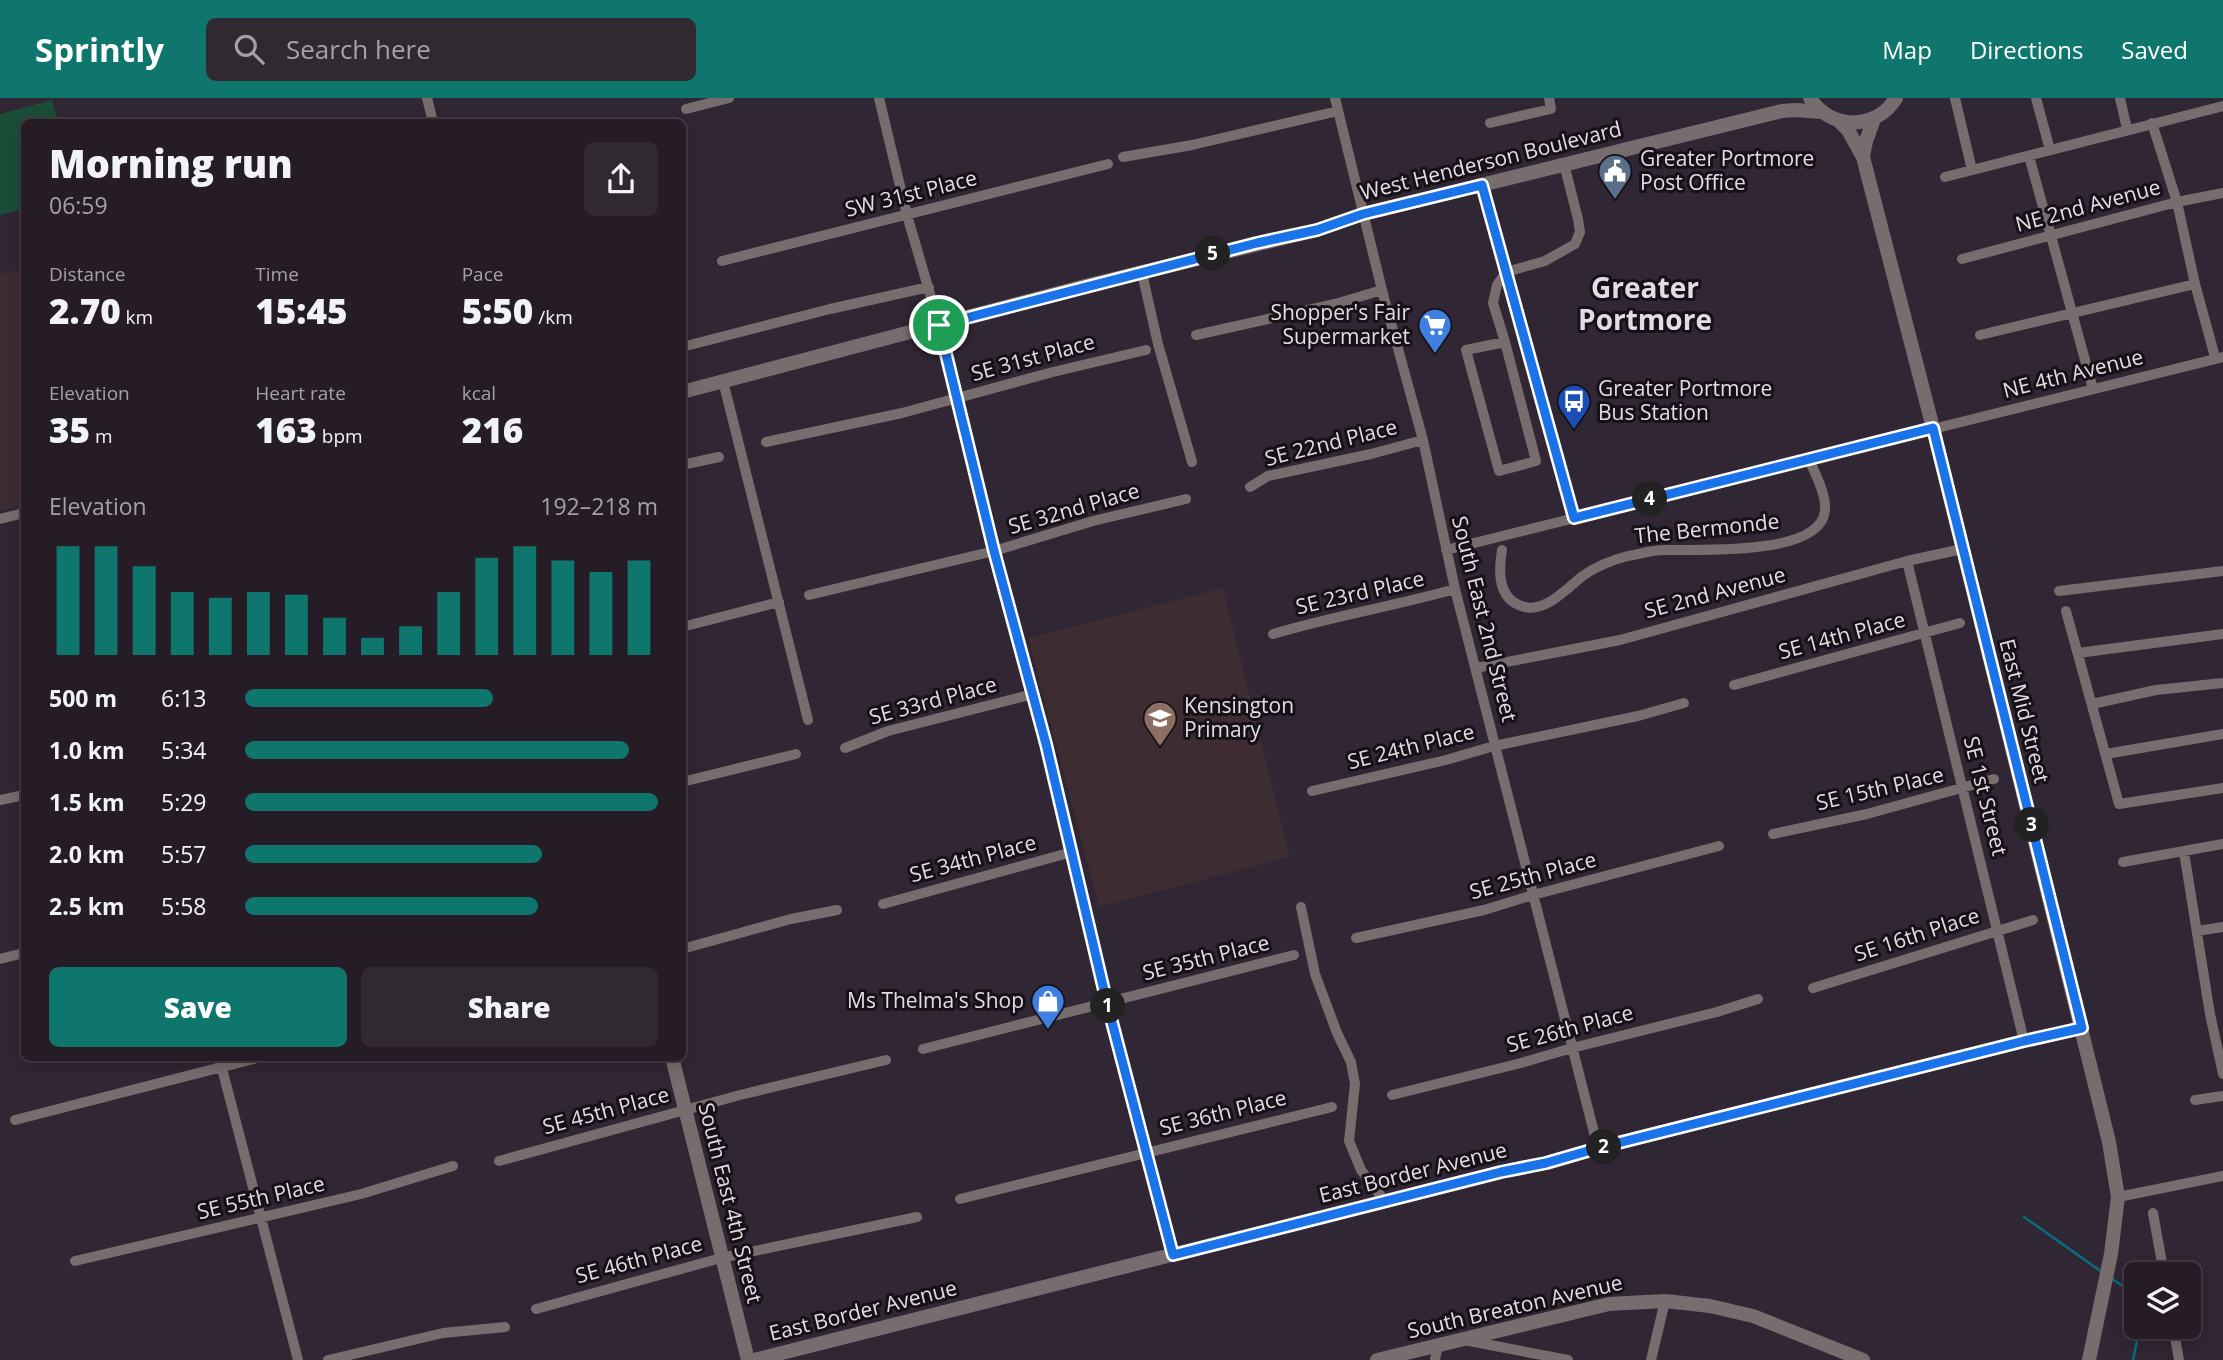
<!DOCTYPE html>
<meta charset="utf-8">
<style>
:root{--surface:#251c26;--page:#312932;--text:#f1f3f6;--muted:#a3a1a7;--line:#423a43;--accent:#0f766e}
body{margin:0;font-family:"Open Sans",sans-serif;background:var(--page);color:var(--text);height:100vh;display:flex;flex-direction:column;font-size:26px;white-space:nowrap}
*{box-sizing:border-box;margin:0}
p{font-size:23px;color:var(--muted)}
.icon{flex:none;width:38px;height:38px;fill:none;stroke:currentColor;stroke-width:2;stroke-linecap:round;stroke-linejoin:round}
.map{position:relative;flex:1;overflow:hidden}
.details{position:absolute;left:21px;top:21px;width:665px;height:942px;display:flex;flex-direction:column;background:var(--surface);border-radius:10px;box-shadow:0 4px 18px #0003,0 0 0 2px var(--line)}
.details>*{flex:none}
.fabs{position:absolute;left:2124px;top:1164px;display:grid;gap:14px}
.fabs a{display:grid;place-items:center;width:77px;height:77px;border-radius:10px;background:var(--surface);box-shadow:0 4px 18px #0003,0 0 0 2px var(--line);font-size:35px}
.pin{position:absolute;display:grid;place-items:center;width:60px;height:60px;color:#fff;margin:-30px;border:4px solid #fff;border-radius:50%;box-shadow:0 2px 7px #0007}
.km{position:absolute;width:35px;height:35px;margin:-18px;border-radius:50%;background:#222;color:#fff;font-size:19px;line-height:35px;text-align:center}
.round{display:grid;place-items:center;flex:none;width:74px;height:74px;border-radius:10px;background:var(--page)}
.head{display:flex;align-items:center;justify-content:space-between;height:119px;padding:0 28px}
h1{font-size:38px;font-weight:800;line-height:52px}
.stats{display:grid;grid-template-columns:repeat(3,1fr);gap:10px;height:119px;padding:7px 28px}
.stats div{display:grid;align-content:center}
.stats b{font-size:35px;font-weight:800}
.stats small{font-size:19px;font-weight:400}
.stats p{font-size:19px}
.chart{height:196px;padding:14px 28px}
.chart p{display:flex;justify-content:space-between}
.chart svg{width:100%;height:126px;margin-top:7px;stroke:var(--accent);stroke-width:6}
.cta{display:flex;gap:14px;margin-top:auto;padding:14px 28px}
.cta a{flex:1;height:80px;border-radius:10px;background:var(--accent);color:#fff;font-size:28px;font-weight:800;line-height:80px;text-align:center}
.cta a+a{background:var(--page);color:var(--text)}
ul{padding:0 28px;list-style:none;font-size:23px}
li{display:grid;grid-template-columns:112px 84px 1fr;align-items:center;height:52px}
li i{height:18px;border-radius:9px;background:var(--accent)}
header{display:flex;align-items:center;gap:42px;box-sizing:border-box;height:98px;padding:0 35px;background:var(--accent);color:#fff}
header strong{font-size:33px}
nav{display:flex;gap:38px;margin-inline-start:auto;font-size:24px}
.search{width:490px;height:63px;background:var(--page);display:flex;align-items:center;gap:18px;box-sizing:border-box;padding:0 24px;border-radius:10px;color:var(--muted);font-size:26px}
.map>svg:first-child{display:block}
.education{fill:#3e2c33}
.green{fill:#1b4e38}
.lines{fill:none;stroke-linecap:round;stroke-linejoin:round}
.stream{stroke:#096c7b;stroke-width:2.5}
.minor{stroke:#776d6f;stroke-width:10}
.tertiary{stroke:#776d6f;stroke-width:14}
.route-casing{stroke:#fff;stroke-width:14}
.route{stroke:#1a73e8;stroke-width:9}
.labels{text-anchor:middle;stroke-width:6;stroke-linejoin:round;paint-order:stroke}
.poi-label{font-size:21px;fill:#e3dce5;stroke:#161117;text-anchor:start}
.street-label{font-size:21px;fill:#e3dce5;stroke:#161117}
.district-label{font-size:28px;font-weight:bold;fill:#e3dce5;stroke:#161117}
</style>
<header>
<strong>Sprintly</strong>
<div class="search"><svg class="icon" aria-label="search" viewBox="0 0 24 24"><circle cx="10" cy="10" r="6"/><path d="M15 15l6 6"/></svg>Search here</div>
<nav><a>Map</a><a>Directions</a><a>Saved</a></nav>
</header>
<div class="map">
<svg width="2223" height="1262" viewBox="0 0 2223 1262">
<rect width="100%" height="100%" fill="#312633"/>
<path class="education" d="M24,170v237l-24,6v-237z
M1223,490l67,269 -191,50 -71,-269z"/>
<path class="green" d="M52,2l6,22h-34v87l-24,6v-101z"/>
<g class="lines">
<path class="stream" d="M2024,1119l78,55
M2111,1180l26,18
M2133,1262l7,-34"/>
<path class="minor" d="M427,0l6,24
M879,0l28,117 32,110 55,226 52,193 60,255 67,256
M1335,0l47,192 41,150 32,149 143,559
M1955,0l17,72
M2036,0l14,52
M2120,0l7,31
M686,11l43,-11
M1490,25l61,-14 -2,-11
M2152,25l25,79 18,82 20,73
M2029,58l64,233
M1123,59l69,-12 146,-34
M1945,79l278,-71
M1482,87l92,333
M1962,161l215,-57 46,-9
M722,163l386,-97
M1142,175l16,71 34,118
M1196,237l139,-31 47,-14
M1980,237l215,-51
M1505,244l-39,8 33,121 37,-10 -31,-119 -12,-39 4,-18 9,-13 39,-11 30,-17 5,-12 -2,-13 -14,-55
M682,249l148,-38 99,-22
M723,283l85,339
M766,344l136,-29 151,-41 93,-22
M682,367l37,-8
M1250,389l18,-11 103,-22 52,-14
M0,421l24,-6
M1446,452l777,-193
M1502,452c-4,23 -4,51 23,57 22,5 43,-20 59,-32 13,-9 28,-15 44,-19 12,-2 24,-6 36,-6 32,-1 158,7 161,-40 1,-17 -10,-36 -16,-51
M1907,463l117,480
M2059,493l164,-20
M809,497l185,-44 99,-30 93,-22
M2066,513l53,193 104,-16
M682,529l97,-25
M1273,536c60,-18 122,-28 182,-45
M2078,555l145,-19
M1476,570l144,-28 287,-79 55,-12
M1734,587l226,-62
M2092,606l64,-14 67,-7
M845,650l43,-17 145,-37
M2106,656l117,-20
M682,684l114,-28
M1312,693l134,-31 48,-14 144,-30 46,-13
M0,702l24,-5
M1773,736l94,-20 127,-35
M2184,754l26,162 13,60
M2123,764l100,-18
M883,806l189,-52
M1301,809l14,67 22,59 14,29 4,22 -6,57 12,29 25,33
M2197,833l26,-4
M1356,840l128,-28 49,-15 186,-49
M682,851l109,-30 46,-9
M0,861l24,-6
M1813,890l220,-68
M923,951l371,-94
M219,959l79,303
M1392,997l129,-32 51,-15 145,-36 41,-13
M2195,1002l28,-4
M15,1022l246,-63
M499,1063l241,-66 146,-35
M2118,1099l105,-21
M960,1101l372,-92
M2153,1115l11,61
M75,1163l286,-67 92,-28
M536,1211l185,-51 196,-41
M2173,1228l6,34
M1464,1242l104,20
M328,1262l115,-27 62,-6
M1435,1262l3,-16
M1651,1262l14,-59"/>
<path class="tertiary" d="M1810,0c20,32 66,33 86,0
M1839,23l9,9 15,27 70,271 176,714 9,55 -7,57 -22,106
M1863,59l3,-16 8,-22
M682,294l403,-106 232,-56 46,-16 419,-103 14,-1 25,2
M672,959l76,303
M754,1262l747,-188 46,-9 51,-15 426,-107 58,-13
M1377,1262l232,-56 56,-3 45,5 43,10 110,44"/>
</g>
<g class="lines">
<defs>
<path id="route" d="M1482,87l92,333 359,-90 149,600 -58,13 -426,107 -52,15 -45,9 -328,83 -66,-252 -61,-259 -52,-193 -55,-226 318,-82 60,-13 46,-16z"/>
</defs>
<use href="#route" class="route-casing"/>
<use href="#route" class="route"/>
</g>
<defs>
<symbol id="civic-pin" viewBox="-11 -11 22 30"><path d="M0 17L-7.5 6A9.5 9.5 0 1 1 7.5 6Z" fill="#5c6f8a" stroke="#161117"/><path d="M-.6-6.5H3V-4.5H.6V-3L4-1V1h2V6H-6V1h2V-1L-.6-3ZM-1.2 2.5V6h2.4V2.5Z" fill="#fff"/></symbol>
<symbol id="supermarket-pin" viewBox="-11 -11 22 30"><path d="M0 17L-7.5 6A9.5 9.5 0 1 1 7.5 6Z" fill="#3f7fe0" stroke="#161117"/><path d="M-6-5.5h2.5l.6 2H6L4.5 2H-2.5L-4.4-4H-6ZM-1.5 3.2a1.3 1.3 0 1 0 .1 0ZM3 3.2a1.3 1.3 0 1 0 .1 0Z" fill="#fff"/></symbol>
<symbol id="bus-pin" viewBox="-11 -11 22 30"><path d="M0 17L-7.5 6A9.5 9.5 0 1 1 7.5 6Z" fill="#1a4fb4" stroke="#161117"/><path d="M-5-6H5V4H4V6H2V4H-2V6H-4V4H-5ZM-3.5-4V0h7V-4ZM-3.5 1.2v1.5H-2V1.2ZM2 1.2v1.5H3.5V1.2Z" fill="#fff"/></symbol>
<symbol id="school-pin" viewBox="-11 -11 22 30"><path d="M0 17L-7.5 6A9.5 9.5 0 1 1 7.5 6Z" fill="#8d6e63" stroke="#161117"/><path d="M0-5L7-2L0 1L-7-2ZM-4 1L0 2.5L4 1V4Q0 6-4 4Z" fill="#fff"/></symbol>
<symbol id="shop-pin" viewBox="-11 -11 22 30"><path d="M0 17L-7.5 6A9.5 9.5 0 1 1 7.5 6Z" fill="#3f7fe0" stroke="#161117"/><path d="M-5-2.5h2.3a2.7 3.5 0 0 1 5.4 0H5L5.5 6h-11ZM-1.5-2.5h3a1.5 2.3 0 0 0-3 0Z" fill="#fff"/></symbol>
</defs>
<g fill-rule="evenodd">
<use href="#civic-pin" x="1596" y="54" width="38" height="52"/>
<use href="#supermarket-pin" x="1416" y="208" width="38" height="52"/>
<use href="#bus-pin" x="1555" y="284" width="38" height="52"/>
<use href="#school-pin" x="1141" y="601" width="38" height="52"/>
<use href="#shop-pin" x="1029" y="884" width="38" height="52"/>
</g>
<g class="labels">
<g class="poi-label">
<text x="1640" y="68">Greater Portmore<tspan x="1640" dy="24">Post Office</tspan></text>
<text x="1410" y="222" text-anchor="end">Shopper's Fair<tspan x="1410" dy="24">Supermarket</tspan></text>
<text x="1598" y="298">Greater Portmore<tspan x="1598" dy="24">Bus Station</tspan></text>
<text x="1184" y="615">Kensington<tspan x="1184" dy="24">Primary</tspan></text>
<text x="1024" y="910" text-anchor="end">Ms Thelma's Shop</text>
</g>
<g class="street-label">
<text transform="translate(1491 63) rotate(-14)" y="7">West Henderson Boulevard</text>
<text transform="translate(911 96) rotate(-14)" y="7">SW 31st Place</text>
<text transform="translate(2088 108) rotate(-15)" y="7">NE 2nd Avenue</text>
<text transform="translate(1033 260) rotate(-15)" y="7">SE 31st Place</text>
<text transform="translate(2073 276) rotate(-14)" y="7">NE 4th Avenue</text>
<text transform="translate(1331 345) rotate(-14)" y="7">SE 22nd Place</text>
<text transform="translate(1074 411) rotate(-16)" y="7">SE 32nd Place</text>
<text transform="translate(1707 431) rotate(-6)" y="7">The Bermonde</text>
<text transform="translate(1360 495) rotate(-13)" y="7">SE 23rd Place</text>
<text transform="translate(1715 495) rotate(-15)" y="7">SE 2nd Avenue</text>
<text transform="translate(1484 521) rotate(76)" y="7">South East 2nd Street</text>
<text transform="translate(1842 538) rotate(-15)" y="7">SE 14th Place</text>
<text transform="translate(933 603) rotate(-15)" y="7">SE 33rd Place</text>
<text transform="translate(2024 613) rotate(76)" y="7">East Mid Street</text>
<text transform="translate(1411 649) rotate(-14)" y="7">SE 24th Place</text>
<text transform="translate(1880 691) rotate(-13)" y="7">SE 15th Place</text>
<text transform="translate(1985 698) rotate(76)" y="7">SE 1st Street</text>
<text transform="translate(973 761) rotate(-15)" y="7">SE 34th Place</text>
<text transform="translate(1533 778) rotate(-15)" y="7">SE 25th Place</text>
<text transform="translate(1917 837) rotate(-18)" y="7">SE 16th Place</text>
<text transform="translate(1206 860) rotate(-14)" y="7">SE 35th Place</text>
<text transform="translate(1570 931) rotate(-15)" y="7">SE 26th Place</text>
<text transform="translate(606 1013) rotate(-15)" y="7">SE 45th Place</text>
<text transform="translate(1223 1015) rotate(-14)" y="7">SE 36th Place</text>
<text transform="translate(1413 1075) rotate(-14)" y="7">East Border Avenue</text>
<text transform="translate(261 1100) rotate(-13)" y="7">SE 55th Place</text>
<text transform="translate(730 1105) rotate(76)" y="7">South East 4th Street</text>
<text transform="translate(639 1162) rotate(-15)" y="7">SE 46th Place</text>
<text transform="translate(1515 1209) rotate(-13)" y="7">South Breaton Avenue</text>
<text transform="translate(863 1213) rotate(-14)" y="7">East Border Avenue</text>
</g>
<g class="district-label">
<text x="1645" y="200">Greater<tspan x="1645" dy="32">Portmore</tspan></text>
</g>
</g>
</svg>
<div class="fabs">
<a><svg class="icon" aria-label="layers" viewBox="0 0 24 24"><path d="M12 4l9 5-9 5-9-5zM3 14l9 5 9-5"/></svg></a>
</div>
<div class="pin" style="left:939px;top:227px;background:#1e9e55"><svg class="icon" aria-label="arrive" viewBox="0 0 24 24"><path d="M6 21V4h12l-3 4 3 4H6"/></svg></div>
<b class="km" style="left:1108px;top:908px">1</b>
<b class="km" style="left:1604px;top:1049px">2</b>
<b class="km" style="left:2032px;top:727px">3</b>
<b class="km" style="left:1650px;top:401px">4</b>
<b class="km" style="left:1213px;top:156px">5</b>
<section class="details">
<div class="head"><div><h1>Morning run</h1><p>06:59</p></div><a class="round"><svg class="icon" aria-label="share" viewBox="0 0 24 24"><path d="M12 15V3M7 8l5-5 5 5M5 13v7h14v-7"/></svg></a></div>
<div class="stats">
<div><p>Distance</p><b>2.70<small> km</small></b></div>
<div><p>Time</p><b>15:45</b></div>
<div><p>Pace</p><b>5:50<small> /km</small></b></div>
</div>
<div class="stats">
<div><p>Elevation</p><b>35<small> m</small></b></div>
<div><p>Heart rate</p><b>163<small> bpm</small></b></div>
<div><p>kcal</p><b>216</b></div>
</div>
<div class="chart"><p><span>Elevation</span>192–218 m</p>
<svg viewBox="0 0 160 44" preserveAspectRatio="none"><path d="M5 44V6M15 44V6M25 44V13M35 44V22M45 44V24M55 44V22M65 44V23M75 44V31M85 44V38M95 44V34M105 44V22M115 44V10M125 44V6M135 44V11M145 44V15M155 44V11"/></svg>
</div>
<ul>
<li><b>500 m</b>6:13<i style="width:60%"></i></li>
<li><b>1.0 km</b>5:34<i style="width:93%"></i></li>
<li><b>1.5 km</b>5:29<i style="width:100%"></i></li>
<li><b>2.0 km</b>5:57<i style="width:72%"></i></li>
<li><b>2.5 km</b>5:58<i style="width:71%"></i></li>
</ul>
<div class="cta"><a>Save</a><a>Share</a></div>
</section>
</div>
